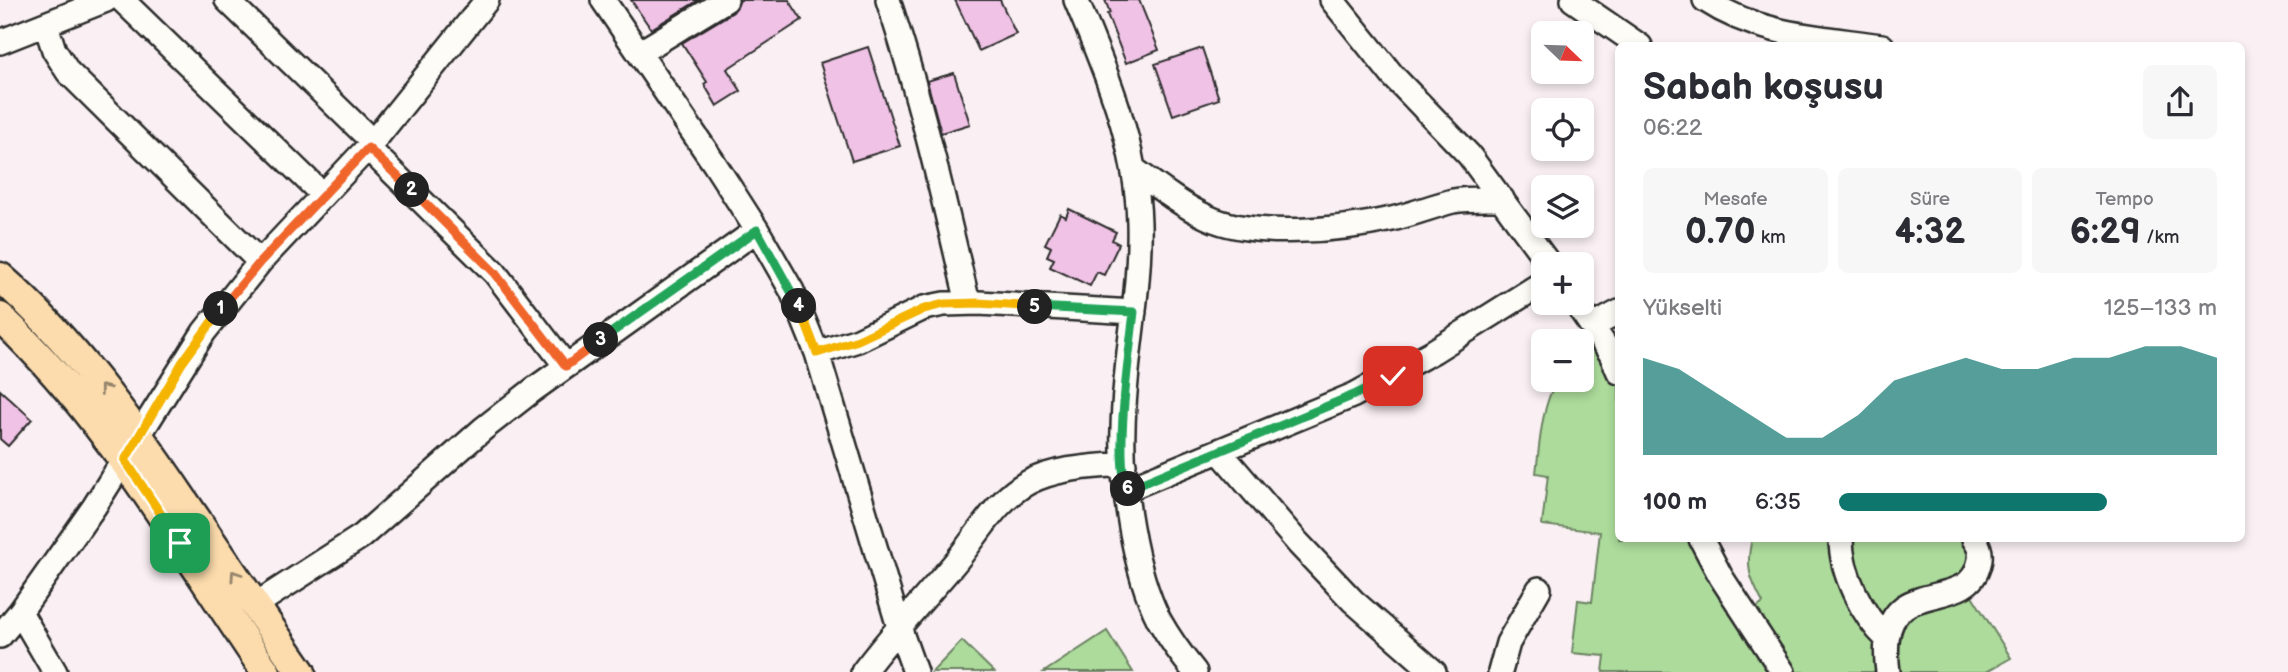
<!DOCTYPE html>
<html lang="tr">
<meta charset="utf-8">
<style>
:root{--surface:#fff;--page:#f7f7f7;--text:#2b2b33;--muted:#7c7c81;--accent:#0f766e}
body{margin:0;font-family:"Balsamiq Sans",sans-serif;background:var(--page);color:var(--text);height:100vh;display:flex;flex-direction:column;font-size:26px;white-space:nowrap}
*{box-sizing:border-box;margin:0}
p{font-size:23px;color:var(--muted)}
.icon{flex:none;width:38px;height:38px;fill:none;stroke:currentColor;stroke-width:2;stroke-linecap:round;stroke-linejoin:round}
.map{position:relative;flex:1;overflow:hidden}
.details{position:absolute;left:1615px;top:42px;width:630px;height:500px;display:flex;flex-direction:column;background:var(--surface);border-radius:10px;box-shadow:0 4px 10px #0003}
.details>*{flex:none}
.needle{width:46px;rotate:113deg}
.fabs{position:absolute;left:1531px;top:21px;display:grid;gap:14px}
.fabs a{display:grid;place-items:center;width:63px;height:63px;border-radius:10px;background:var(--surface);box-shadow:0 4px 10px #0003;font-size:35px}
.pin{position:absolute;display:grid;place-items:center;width:60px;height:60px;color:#fff;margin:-30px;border-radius:14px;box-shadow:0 4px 10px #0006}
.km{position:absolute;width:35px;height:35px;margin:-18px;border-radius:50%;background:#222;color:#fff;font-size:19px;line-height:35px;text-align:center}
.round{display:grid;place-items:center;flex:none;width:74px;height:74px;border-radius:10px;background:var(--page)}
.summary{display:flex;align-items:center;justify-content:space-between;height:119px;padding:0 28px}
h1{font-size:38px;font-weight:700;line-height:52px}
.figures{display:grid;grid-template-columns:repeat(3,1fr);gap:10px;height:119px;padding:7px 28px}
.figures div{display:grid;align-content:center;border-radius:10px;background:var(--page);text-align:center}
.figures b{font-size:35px;font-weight:700}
.figures small{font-size:19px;font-weight:400}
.figures p{font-size:19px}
.chart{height:196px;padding:14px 28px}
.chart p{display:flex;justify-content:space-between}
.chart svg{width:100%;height:126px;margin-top:7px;fill:var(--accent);opacity:.7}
ul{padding:0 28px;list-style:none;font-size:23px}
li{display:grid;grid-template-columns:112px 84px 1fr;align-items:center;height:52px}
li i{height:18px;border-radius:9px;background:var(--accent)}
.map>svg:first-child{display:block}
.green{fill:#acdb9b;stroke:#6c8363;stroke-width:2}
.building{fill:#f0c2e6;stroke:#2b2b2b;stroke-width:2}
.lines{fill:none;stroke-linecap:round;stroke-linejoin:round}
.minor-casing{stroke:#2b2b2b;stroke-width:28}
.major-casing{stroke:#2b2b2b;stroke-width:33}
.minor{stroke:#fdfcf7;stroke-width:23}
.major{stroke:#fcdcac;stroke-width:28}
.oneway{stroke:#94846c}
.split-1-casing{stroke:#fff;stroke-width:14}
.split-2-casing{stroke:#fff;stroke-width:14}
.split-3-casing{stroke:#fff;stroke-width:14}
.split-4-casing{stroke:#fff;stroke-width:14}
.split-5-casing{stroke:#fff;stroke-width:14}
.split-6-casing{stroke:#fff;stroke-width:14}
.split-7-casing{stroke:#fff;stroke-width:14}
.split-1{stroke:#f5b400;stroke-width:9}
.split-2{stroke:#f0652b;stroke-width:9}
.split-3{stroke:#f0652b;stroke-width:9}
.split-4{stroke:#22a559;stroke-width:9}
.split-5{stroke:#f5b400;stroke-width:9}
.split-6{stroke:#22a559;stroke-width:9}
.split-7{stroke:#22a559;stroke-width:9}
</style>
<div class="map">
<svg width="2288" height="672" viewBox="0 0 2288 672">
<rect width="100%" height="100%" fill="#faf0f4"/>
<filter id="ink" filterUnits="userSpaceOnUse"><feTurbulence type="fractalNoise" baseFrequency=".0143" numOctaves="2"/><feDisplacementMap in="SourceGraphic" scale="14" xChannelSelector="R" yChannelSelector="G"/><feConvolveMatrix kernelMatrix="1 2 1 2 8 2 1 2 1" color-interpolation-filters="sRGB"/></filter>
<g filter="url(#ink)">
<path class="green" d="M1602,339l17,33v167h82l46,77 16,-13c-13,-24 -18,-36 -11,-64h222l-8,47 45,72 -25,14h-383l2,-16 -33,-3 6,-53 14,2 8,-70 -58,-7 6,-50 -12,-2c4,-32 5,-65 21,-93h25v-28z
M1107,631l26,41h-89z
M962,641l32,31h-62z"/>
<path class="building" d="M631,0h68l-48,29z
M740,0h49l13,20 -75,49 14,22 -24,15 -13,-22 3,-2 -25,-39 51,-31z
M955,0h45l16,34 -37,17z
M1105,0h34l20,50 -33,13 -19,-49 3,-1z
M868,47l32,99 -48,15 -32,-98z
M1202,48l17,51 -46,16 -18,-51z
M954,73l16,51 -29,9 -14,-52z
M1069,209l47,23 -4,8 7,4 -15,31 -7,-3 -7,14 -40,-19 4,-8 -7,-3 4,-9 -6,-3 15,-30 6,3z
M0,390l32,29 -24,27 -8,-7z"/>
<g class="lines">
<defs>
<path id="minor" d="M122,0l201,195
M227,0l146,142
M603,0l111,163 43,67 35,61 25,62 82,274 16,45
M888,0c33,99 56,201 80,303
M1076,0c30,71 61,145 63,223 2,69 -15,137 -16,206 -2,55 11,142 36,191 10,18 23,36 36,52
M1332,0l61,76 76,79 80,109
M1573,0l67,46
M1705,0c55,36 114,37 177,46
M46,25l8,25 14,22 192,190
M0,42l106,-42
M639,53l87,-53
M368,148l127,125 71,93
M1135,170c23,17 46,35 72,47 46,22 135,13 185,2 21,-5 41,-13 61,-18 16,-3 33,-2 49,-2
M1576,303l35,51 8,18
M1593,326l26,-14
M817,353l41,-13 66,-32 20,-4 35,-1 155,9
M1220,452l78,91 55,58 81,71
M1127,489l227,-94 80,-44 110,-69
M1701,539l20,38 62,95
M1841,539c0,34 21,76 46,100
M255,605l107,-69 121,-107 50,-39 224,-160
M20,612l35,60
M0,636l20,-24 74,-105 110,-175 56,-70 113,-120 114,-142
M863,672c28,-37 60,-72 90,-107 24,-28 43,-66 76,-83 29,-15 64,-15 95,-18
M1500,672l8,-29 31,-54
M1888,672c-3,-22 -4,-50 16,-65 24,-17 67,-8 75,-43 3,-10 1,-17 -5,-25"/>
<path id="major" d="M0,277c74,65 131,146 186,227 38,56 76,112 115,168
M0,317c109,102 182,233 266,355"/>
</defs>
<use href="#minor" class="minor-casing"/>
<use href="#major" class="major-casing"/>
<use href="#minor" class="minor"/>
<use href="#major" class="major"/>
</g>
<defs><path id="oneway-chevron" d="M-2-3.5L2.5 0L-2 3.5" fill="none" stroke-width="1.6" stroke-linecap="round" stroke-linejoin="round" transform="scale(1.75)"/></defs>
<g class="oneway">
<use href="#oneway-chevron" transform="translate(104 389) rotate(-128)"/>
<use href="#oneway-chevron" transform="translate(235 575) rotate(-124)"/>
</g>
</g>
<g class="lines" filter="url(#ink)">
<defs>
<path id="split-1" d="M180,543l-55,-83 57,-97 39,-54"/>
<path id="split-2" d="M221,309l39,-47 108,-114 44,42"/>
<path id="split-3" d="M412,190l83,83 71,93 35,-26"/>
<path id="split-4" d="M601,340l156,-110 42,76"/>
<path id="split-5" d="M799,306l18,47 41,-13 66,-31 20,-5 35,-1 56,4"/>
<path id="split-6" d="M1035,307l99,5c-4,36 -21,150 -6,177"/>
<path id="split-7" d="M1128,489l226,-94 39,-19"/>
</defs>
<use href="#split-1" class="split-1-casing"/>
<use href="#split-2" class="split-2-casing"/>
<use href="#split-3" class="split-3-casing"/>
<use href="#split-4" class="split-4-casing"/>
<use href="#split-5" class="split-5-casing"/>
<use href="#split-6" class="split-6-casing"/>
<use href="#split-7" class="split-7-casing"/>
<use href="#split-1" class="split-1"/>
<use href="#split-2" class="split-2"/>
<use href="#split-3" class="split-3"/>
<use href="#split-4" class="split-4"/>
<use href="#split-5" class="split-5"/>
<use href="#split-6" class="split-6"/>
<use href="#split-7" class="split-7"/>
</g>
</svg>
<div class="fabs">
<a><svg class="needle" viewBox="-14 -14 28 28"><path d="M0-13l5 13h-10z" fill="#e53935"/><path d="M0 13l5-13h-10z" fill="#7c7c81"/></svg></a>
<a><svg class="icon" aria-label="locate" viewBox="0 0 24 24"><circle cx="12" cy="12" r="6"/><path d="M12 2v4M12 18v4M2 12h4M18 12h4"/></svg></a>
<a><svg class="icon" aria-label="layers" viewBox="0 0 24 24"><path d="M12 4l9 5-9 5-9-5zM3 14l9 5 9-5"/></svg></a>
<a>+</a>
<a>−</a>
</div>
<div class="pin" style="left:180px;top:543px;background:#1e9e55"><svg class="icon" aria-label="arrive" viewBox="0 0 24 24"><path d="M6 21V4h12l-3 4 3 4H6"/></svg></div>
<div class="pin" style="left:1393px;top:376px;background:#d93025"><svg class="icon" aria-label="check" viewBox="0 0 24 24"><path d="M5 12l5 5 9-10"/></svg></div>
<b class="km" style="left:221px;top:309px">1</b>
<b class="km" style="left:412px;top:190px">2</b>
<b class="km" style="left:601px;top:340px">3</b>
<b class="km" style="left:799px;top:306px">4</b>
<b class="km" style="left:1035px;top:307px">5</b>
<b class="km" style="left:1128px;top:489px">6</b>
<section class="details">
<div class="summary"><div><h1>Sabah koşusu</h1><p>06:22</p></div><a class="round"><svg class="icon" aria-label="share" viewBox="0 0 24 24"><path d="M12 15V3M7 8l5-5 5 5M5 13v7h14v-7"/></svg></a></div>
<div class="figures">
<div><p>Mesafe</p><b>0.70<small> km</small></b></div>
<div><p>Süre</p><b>4:32</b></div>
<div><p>Tempo</p><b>6:29<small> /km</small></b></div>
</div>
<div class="chart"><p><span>Yükselti</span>125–133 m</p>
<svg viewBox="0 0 160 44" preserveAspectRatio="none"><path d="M0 44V10L10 14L20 22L30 30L40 38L50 38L60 30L70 18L80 14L90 10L100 14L110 14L120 10L130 10L140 6L150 6L160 10V44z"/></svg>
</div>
<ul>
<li><b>100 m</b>6:35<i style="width:71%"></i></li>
</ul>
</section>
</div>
